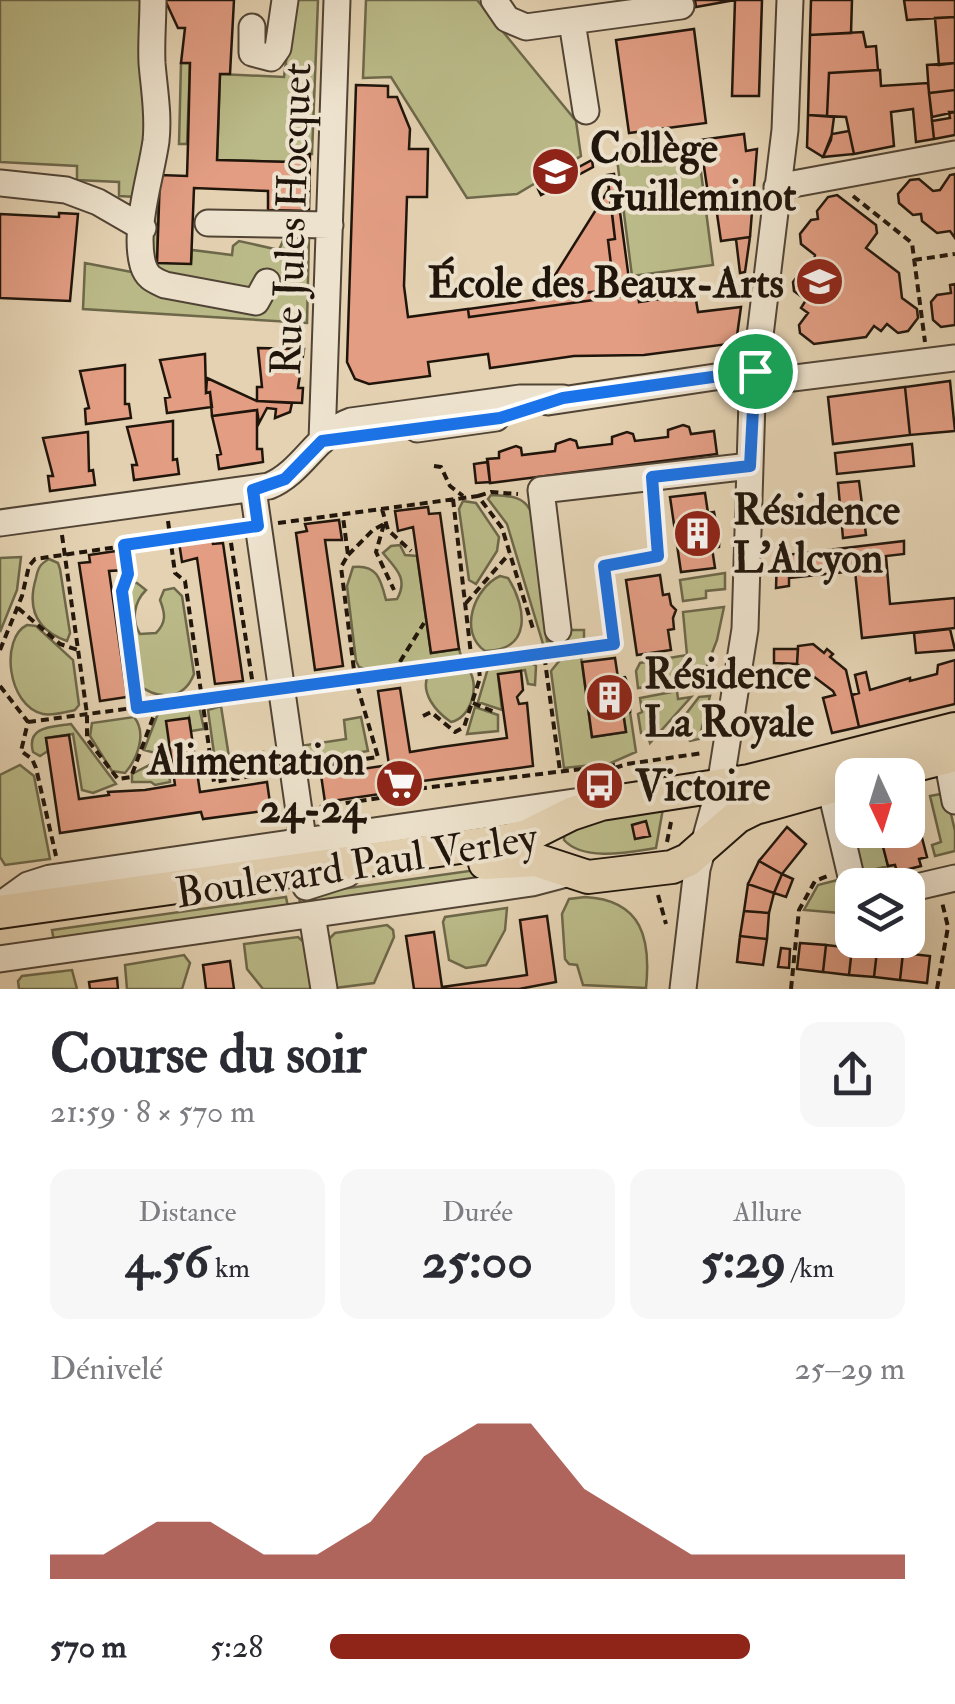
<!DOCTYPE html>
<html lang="fr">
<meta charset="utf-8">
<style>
:root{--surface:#fff;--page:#f7f7f7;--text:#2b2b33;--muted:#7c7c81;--accent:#8f2418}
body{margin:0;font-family:"IM FELL Double Pica",serif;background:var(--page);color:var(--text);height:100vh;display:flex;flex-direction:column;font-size:38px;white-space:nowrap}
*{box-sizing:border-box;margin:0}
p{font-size:32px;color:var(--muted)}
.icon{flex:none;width:55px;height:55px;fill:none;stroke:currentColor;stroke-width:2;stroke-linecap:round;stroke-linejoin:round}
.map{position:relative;height:989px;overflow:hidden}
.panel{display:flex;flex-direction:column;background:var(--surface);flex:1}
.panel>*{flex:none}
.needle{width:65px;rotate:176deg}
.buttons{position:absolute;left:835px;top:758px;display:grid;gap:20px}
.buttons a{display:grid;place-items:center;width:90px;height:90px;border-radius:20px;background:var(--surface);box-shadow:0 10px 40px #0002;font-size:50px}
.pin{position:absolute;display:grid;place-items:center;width:85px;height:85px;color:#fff;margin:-42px;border:5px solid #fff;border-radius:50%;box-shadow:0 2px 10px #0007}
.round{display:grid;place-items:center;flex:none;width:105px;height:105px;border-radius:20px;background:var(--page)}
.head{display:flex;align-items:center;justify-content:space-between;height:170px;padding:0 50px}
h1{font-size:55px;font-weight:700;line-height:75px}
.figures{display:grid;grid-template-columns:repeat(3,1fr);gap:15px;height:170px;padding:10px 50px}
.figures div{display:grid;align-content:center;border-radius:20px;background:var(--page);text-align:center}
.figures b{font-size:50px;font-weight:700}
.figures small{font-size:28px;font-weight:400}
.figures p{font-size:28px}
.chart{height:280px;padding:20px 50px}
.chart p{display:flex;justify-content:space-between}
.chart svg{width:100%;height:180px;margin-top:10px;fill:var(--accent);opacity:.7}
ul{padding:0 50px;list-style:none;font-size:32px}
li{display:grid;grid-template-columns:160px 120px 1fr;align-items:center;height:75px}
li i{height:25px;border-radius:12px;background:var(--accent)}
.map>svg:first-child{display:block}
.green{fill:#baba88;stroke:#6d684a;stroke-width:2.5}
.building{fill:#e29d83;stroke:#20150b;stroke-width:2.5}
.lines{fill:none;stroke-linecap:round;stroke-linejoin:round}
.minor-casing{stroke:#514435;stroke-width:29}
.major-casing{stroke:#20150b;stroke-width:36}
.path{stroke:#20150b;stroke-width:4;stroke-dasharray:8 5;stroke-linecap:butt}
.minor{stroke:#ede2cd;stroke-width:25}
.major{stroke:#e4d2b2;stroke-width:32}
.route-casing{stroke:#fff;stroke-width:20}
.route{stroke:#1a73e8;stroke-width:12}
.labels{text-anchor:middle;stroke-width:8;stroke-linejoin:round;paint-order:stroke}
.poi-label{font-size:42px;font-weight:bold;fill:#20150b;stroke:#ede2cd;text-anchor:start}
.street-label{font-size:42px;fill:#20150b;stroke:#ede2cd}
</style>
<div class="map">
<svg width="955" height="989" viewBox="0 0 955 989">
<rect width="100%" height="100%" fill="#e4d2b2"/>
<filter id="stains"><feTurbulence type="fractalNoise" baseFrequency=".002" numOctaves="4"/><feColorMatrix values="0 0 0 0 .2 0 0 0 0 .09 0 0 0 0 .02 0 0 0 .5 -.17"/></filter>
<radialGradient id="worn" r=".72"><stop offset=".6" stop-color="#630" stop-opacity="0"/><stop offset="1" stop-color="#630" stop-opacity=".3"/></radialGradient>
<path class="green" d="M0,0h147l3,102 -14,95 -17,-1v-14l-42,-2v-14l-77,-4z
M294,0h24l-6,154h-20l-1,8 -74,-2 3,-86 64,3z
M366,0h111l99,121 5,35 -64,38 -50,4 -76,-121 -28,1z
M181,63h9l-3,81h-8z
M697,141l16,124 -81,11 -16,-125z
M154,181l5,1 -2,80 34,1 1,-13 40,5 1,-9 6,-5 40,9 6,-14 24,1 -2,86 -224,-14 2,-46 166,32 -89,-21 -13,-16z
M491,495c16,1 33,0 40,17l16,129 19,-1 -1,-10h19v11l-3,3 -31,4 -7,-4 -36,-120 -19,-25z
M463,501l13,2 23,34 -2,14 -21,33 -7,-4 -10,-71z
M400,545l5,10 12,1 14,97 28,-4 2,7 -93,14 -9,-3 -3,-6 -9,-75 6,-19c25,-3 28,14 33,33l11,-1c12,-21 -2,-31 -14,-46l8,-7z
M21,557l-4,33 -17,42v-74z
M49,559l9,4 2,6 10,64 -3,8c-31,-11 -40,-33 -31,-63 2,-10 4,-14 13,-19z
M725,573v16l-19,2v7l-23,3 -3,-21z
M500,576l8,2c19,30 24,73 -23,73 -27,-19 -11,-63 15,-75z
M130,583h7l9,7c-12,12 -15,30 -6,44l16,-1c11,-11 9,-20 4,-33l4,-10 10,-2 8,8 12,78c-11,28 -37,26 -58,9l-10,-85z
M724,607l-7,33 -15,39 -64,9 -2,-17 4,-8 47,-8 -4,-43z
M27,625l9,1 37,34 6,45 -4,5c-9,2 -23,6 -32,4 -36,-8 -43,-76 -16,-89z
M581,657l11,80 34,-5 -3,-20h7l6,40 -25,11 -47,5 -13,-97 9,-11z
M527,660l9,6 -1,19 -7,-1 -3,-14 -27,5 4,35 -24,-8 11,-37z
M467,668c14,14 5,50 -16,54 -15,-10 -31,-29 -23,-47z
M677,691l1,8 13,-2 -41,46 -3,-10h-6l-3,-19 4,-2 -2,-14z
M710,696l-11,43 -9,2 -14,-14 23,-30z
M199,706l5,23 -13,2 -2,-13 -19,39 -26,-7 15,-39z
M221,706l8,51 34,-5 -2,17 -44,6 -9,-65z
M475,707l23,8v16l-31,3z
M134,717c13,16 4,41 -9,56l-13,-2 -22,-35 2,-13z
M361,717l7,34 -31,5 -38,-3 1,-7 46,-7 -2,-19z
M71,724l45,60 -23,9 -11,-3 -9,-56 -27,4 2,13 -8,5 -7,-4c-7,-26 19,-25 38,-28z
M159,760l9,1 2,21 -15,3 -4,-3h-19v-8z
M20,765l14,11 16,83 -45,6 -5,-8v-82z
M946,793l9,38v20l-20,5 -3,-11 9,-3 -11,-46z
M852,801v29h36l2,11 -7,3 5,22 -31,8 -17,-70z
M664,803l-8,45c-26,4 -72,14 -92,-8l1,-12z
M519,864l22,3 -240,45 -2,-17z
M845,878l7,36 -48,-4 14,-25z
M286,897l3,15 -234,36 -3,-18z
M585,897c58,3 66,43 61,91l-63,-3 -6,-20 -8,-1 -4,-5 -3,-45 7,-15z
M507,908l-2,22 -19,35 -20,3 -17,-8 -6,-38 2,-5z
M387,925l6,5 1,7 -20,46 -39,5 -6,-49 6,-6z
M298,937l8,7 7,45h-50l-16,-20 -3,-25z
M184,955l6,8 -8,26h-55l-2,-24z
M72,970l5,19h-58l-1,-8 4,-5z"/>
<path class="building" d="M165,0h69l-4,74h-10l-3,86 74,2v-8h19l-1,57 -41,-1v-19l-74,-3 -3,76 -34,-1 3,-88 27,1 1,-32 2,-81h-9l4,-35h-7z
M695,0h67l-3,96h-27l3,-96 -39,7z
M811,0h41l-1,33 -41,2z
M904,0h51v17l-48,3z
M955,17v46l-16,2 -4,-47z
M694,29l12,94 -77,10 -13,-93z
M863,32l3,15 10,-1 2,24 -49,3 -2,43 -19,-1 2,-80z
M955,63v27l-26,3 -2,-28z
M880,70l1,16 47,-3 6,56 -18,3 -3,-33 -22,3 3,34 -40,8 -8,-37 -19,-1 2,-43z
M356,85l32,1v11h9l13,32 -1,20h19l-1,48h-20l-3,89 4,31 60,-8 1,8 169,-23 1,8 56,-8 3,18 43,-5 -5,36 -92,12 -70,1 -84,12 -2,-14 -60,8 2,14 -61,8 -14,-5 -8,-17z
M955,90v22l-23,5 -3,-24z
M949,112h6v23l-21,4 -2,-18 18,-3z
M808,115l26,2 -3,23 -8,17 -16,-10z
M849,131l5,23 -31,3 9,-23z
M744,134l2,17 11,-2 -7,88 -29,4 -5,-34h-6l-10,-67z
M592,160l1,7 -52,28 -3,-6z
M614,174l6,38 -8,1 -5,-38z
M955,174v64l-5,-7 -13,2 -15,-12 -1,-7 -8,1 -14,-12 -1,-9 12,-14 9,-1 14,12 7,-1 10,-15z
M609,189l6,50 -7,1 6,49 -74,10z
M837,195l39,30 1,8 -11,15 33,25 3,25 15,11 1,9 -10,13 -10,2 -11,-9 -6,7 -7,-5 -8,11 -52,7 -14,-11 -1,-8 9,-12 -7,-5 5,-8 -12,-9 -1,-9 11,-15h9l2,-12 -14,-11 -1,-10 11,-14 7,-1 -1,-8 11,-14z
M620,212l10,75 -16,2 -6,-49 7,-1 -3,-26z
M59,213l19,1 -8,87 -70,-3v-84l59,3z
M750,237l-5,35 -5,1 -4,-34z
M955,284v41l-14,2 -8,-7 -2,-18 6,-7 14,-2 -1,-8z
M630,287l1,8 -162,22 -1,-8z
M258,348l46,1 -6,39h5l-1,15 -45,-2v-14h5z
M205,354l1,39 4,-1 2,15 -45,6 -2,-15 5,-1 -10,-37z
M125,365v39h4l2,14 -45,6 -1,-15 4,-1 -9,-37z
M207,378l50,23 35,2 -2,9 -15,6 1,-9 -9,-1 -8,15 -2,-13 -45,6 -2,-24 -4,1z
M950,381l5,50 -45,4 -5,-48z
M905,387l5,48 -77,9 -5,-47z
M257,410v39h5l1,13 -44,7 -2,-14 4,-1 -9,-38z
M173,421v39l4,-1 2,15 -45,6 -2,-15h5l-10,-38z
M683,425l6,2 2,7 23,-3 3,23 -227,29 -3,-24 12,-1v-6l17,-6 5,2 1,7 33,-4 1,-7 14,-5 6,2 2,7 34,-4v-7l15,-5 6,2 2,7 33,-4v-7z
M88,432l1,39 4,-1 2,15 -45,6 -2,-15h5l-10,-38z
M912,444l2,22 -77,8 -2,-21z
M488,462l2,20 -14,1 -2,-19z
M859,481l7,54 -23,3 -5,-55z
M705,493l3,20 6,-1 2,10 4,5 -1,20 -7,1 3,20 -34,4 -11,-75z
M428,507l1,7 11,-1 19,136 -28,4 -18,-126 -15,4 -3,-20z
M339,520l3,20h-17l18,126 -28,4 -19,-137 11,-2 -2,-7z
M212,537l1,7 10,-1 20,138 -28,3 -18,-126 -15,4 -3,-20z
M904,541v13l-18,2 4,48 65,-6v30l-93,10 -7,-67 -66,7v8l-13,2 1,-32z
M123,550l3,20 -17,1 18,126 -27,4 -21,-138 11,-1 -1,-7z
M660,575l3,20 6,-1 2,11 5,5 -3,8 1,11 -6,1 3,20 -34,5 -11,-75z
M950,629l5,21 -39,3 -2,-20z
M813,644l11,9 3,-4 6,5 -3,3 16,13 13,57 -27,6 -9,-35 12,-3 -2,-4 -36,-27 1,-18z
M774,649h24l-1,15 -23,-1z
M615,658l3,20 7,-1 7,17 -2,18h-7l3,20 -34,5 -10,-75z
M955,660v44l-96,23 -7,-32 7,-2 -4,-18 11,-3 4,18 40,-12v3l27,-7 1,-9z
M521,671l2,19 -6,7 2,7 8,-1 6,63 -140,19 1,7 -69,10 -4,-27 68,-10 -11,-74 22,-3 10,64 31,-5 66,-9 -9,-64z
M189,718l11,74 67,-10 4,28 -68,9 -2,-7 -141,21 -14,-95 23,-3 10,64 30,-4 -1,-3 37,-2 30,-5 -9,-64z
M908,810l6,26 7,-2 6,23 -8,2 2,7 -24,6 -2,-7 -7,1 -6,-23 8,-2 -2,-11h20z
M646,821l4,15 -15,3 -3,-14z
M787,827l19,17 -24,30 -23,-13z
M759,861l23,13 -8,19 -26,-9z
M782,874l11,5 -7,18 -12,-4z
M748,884l26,9 -5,20 -25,-2z
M744,911l25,2 -2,26 -27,-3z
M547,916l9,66 -37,7h-105l-8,-53 28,-4 8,55 85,-12 -7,-55z
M740,936l27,3 -4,26 -26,-3z
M800,943l26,2 -3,27 -26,-3z
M826,945l26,3 -3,27 -26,-3z
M781,948l9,1 -1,19 -11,-1z
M852,948l25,3 -3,26 -25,-2z
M877,951l26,2 -3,27 -26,-3z
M903,953l27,3 -3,27 -27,-3z
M230,961l4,28h-28l-3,-24z
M117,978l1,11h-28l-1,-7z"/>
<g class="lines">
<defs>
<path id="minor" d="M153,0c0,21 -2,42 -1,63 2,26 7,51 4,78 -5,36 -23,88 -13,124 4,13 11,15 22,20l91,17 11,-20
M494,0l13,19 19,8 155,-21
M572,22l14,89
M252,27v26l19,5 7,-10 7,-48
M0,183l66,7 32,12 45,26
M777,187l178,-33
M208,223l122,2
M754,383l201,-25
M548,402l207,-31
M417,429l79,-11
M322,441l15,-441
M253,489l50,350
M0,523l269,-37c34,-14 48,-53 82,-65l169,-23h43
M558,630l-17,-140 209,-24
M944,742l11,59
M830,787l23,98
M306,887l41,-13
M908,889l47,-11
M0,905l28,-20 22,-7 538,-78
M312,915l12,74
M0,959l532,-76 38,-10
M683,989l14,-120 23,-83 25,-157 7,-228 33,-271 5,-130"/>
<path id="major" d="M876,775l79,-20
M485,863l51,-3 52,17 84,-10 16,-7 49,-43 18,-9 97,-27
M0,912l509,-72 18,-4 44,-22 30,-10 148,-23 206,-52"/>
</defs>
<use href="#minor" class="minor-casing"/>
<use href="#major" class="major-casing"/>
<path class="path" d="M853,196l59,47 13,99
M914,260l41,-6
M434,466l7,1 9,19 13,10
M478,496l13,-4 27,2
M453,499l19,164
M382,509l6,21 23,21
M168,521l7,52 10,8 29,201 57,-9
M278,523l200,-27 24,32 32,104
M384,524l-8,28 18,38
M229,530l25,162
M62,535l25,179v25l31,40 13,-2 26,-70
M124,545l4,28 -6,18 15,117
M348,555l25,-25 11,-6
M466,603l43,-49
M18,608l42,36 18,6
M540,645l4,9 16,117
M0,650l22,-54 7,-30 6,-7 199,-29
M571,650l43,-6 -10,-78 54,-10 -5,-55
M393,673l31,-50
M304,685l248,-32
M0,686l28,36 -7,29 11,8 4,9 20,88
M473,703l24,10
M423,716l8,-4 24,20 9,-5 16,-49 -2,-16
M28,722l232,-31
M754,725l5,25
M315,767l63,-10 -23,-79 -14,-111 7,-12 -5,-38
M590,776l37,-12 76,-11
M320,807l79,-12v-4l216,-26
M667,842l4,-20
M658,895l8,29
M791,989l8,-79 16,-29 15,-6
M937,989l11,-62 -6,-25"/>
<use href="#minor" class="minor"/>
<use href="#major" class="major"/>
</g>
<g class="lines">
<defs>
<path id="route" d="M755,371l-5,95 -98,11 6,79 -54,10 10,78 -477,64 -15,-117 6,-17 -4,-29 134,-19 -5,-36 32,-11 37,-38 178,-23 63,-20z"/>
</defs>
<use href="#route" class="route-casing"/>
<use href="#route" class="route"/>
</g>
<defs>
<symbol id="school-disc" viewBox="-11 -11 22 22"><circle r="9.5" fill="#8f2418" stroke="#ede2cd"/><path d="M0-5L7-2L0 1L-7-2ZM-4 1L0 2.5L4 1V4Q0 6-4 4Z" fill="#fff"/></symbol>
<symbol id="university-disc" viewBox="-11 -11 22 22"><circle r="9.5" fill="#8f2418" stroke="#ede2cd"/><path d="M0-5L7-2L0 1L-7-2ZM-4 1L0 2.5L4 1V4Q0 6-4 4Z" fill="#fff"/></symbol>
<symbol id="building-disc" viewBox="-11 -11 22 22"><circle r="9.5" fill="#8f2418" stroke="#ede2cd"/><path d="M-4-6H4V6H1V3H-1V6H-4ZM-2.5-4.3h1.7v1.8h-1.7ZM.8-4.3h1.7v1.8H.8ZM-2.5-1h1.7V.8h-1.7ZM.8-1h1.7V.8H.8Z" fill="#fff"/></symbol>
<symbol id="supermarket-disc" viewBox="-11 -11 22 22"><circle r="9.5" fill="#8f2418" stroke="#ede2cd"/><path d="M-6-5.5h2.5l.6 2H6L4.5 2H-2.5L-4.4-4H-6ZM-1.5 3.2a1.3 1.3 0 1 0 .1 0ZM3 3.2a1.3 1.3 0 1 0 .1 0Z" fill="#fff"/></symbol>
<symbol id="bus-disc" viewBox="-11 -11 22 22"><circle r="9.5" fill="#8f2418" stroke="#ede2cd"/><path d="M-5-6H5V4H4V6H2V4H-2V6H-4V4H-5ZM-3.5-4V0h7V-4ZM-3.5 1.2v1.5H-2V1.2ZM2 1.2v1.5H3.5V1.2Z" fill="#fff"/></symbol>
</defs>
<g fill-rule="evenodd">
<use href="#school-disc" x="528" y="144" width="55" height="55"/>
<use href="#university-disc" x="792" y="254" width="55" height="55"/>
<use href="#building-disc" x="670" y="506" width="55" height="55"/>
<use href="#building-disc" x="582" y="670" width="55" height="55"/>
<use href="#supermarket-disc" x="372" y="756" width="55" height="55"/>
<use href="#bus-disc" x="572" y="758" width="55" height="55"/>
</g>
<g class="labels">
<g class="poi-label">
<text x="590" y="162">Collège<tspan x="590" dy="48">Guilleminot</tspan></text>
<text x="784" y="297" text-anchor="end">École des Beaux-Arts</text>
<text x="733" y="524">Résidence<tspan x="733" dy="48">L'Alcyon</tspan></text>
<text x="644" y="688">Résidence<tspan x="644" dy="48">La Royale</tspan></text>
<text x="365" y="774" text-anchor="end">Alimentation<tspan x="365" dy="48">24-24</tspan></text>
<text x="635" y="800">Victoire</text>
</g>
<g class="street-label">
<text transform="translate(290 219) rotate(-88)" y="15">Rue Jules Hocquet</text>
<text transform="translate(356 864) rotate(-9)" y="15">Boulevard Paul Verley</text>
</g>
</g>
<rect width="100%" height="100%" filter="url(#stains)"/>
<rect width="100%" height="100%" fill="url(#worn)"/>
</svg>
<div class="buttons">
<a><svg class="needle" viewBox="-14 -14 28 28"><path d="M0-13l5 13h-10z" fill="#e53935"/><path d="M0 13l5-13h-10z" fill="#7c7c81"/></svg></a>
<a><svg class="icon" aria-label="layers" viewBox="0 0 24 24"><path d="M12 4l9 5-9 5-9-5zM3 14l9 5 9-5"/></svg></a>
</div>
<div class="pin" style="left:755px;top:371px;background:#1e9e55"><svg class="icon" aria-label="arrive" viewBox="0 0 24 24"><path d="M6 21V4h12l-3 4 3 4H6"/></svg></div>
</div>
<section class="panel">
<div class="head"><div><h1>Course du soir</h1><p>21:59 · 8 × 570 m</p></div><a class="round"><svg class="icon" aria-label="share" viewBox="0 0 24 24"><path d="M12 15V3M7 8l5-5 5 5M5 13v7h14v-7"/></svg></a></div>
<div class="figures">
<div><p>Distance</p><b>4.56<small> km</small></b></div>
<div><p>Durée</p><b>25:00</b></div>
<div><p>Allure</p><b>5:29<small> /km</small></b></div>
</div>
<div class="chart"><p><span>Dénivelé</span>25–29 m</p>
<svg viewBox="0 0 160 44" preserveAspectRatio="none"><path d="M0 44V38L10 38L20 30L30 30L40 38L50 38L60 30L70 14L80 6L90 6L100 22L110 30L120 38L130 38L140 38L150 38L160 38V44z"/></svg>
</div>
<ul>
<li><b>570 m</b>5:28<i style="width:73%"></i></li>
</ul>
</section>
